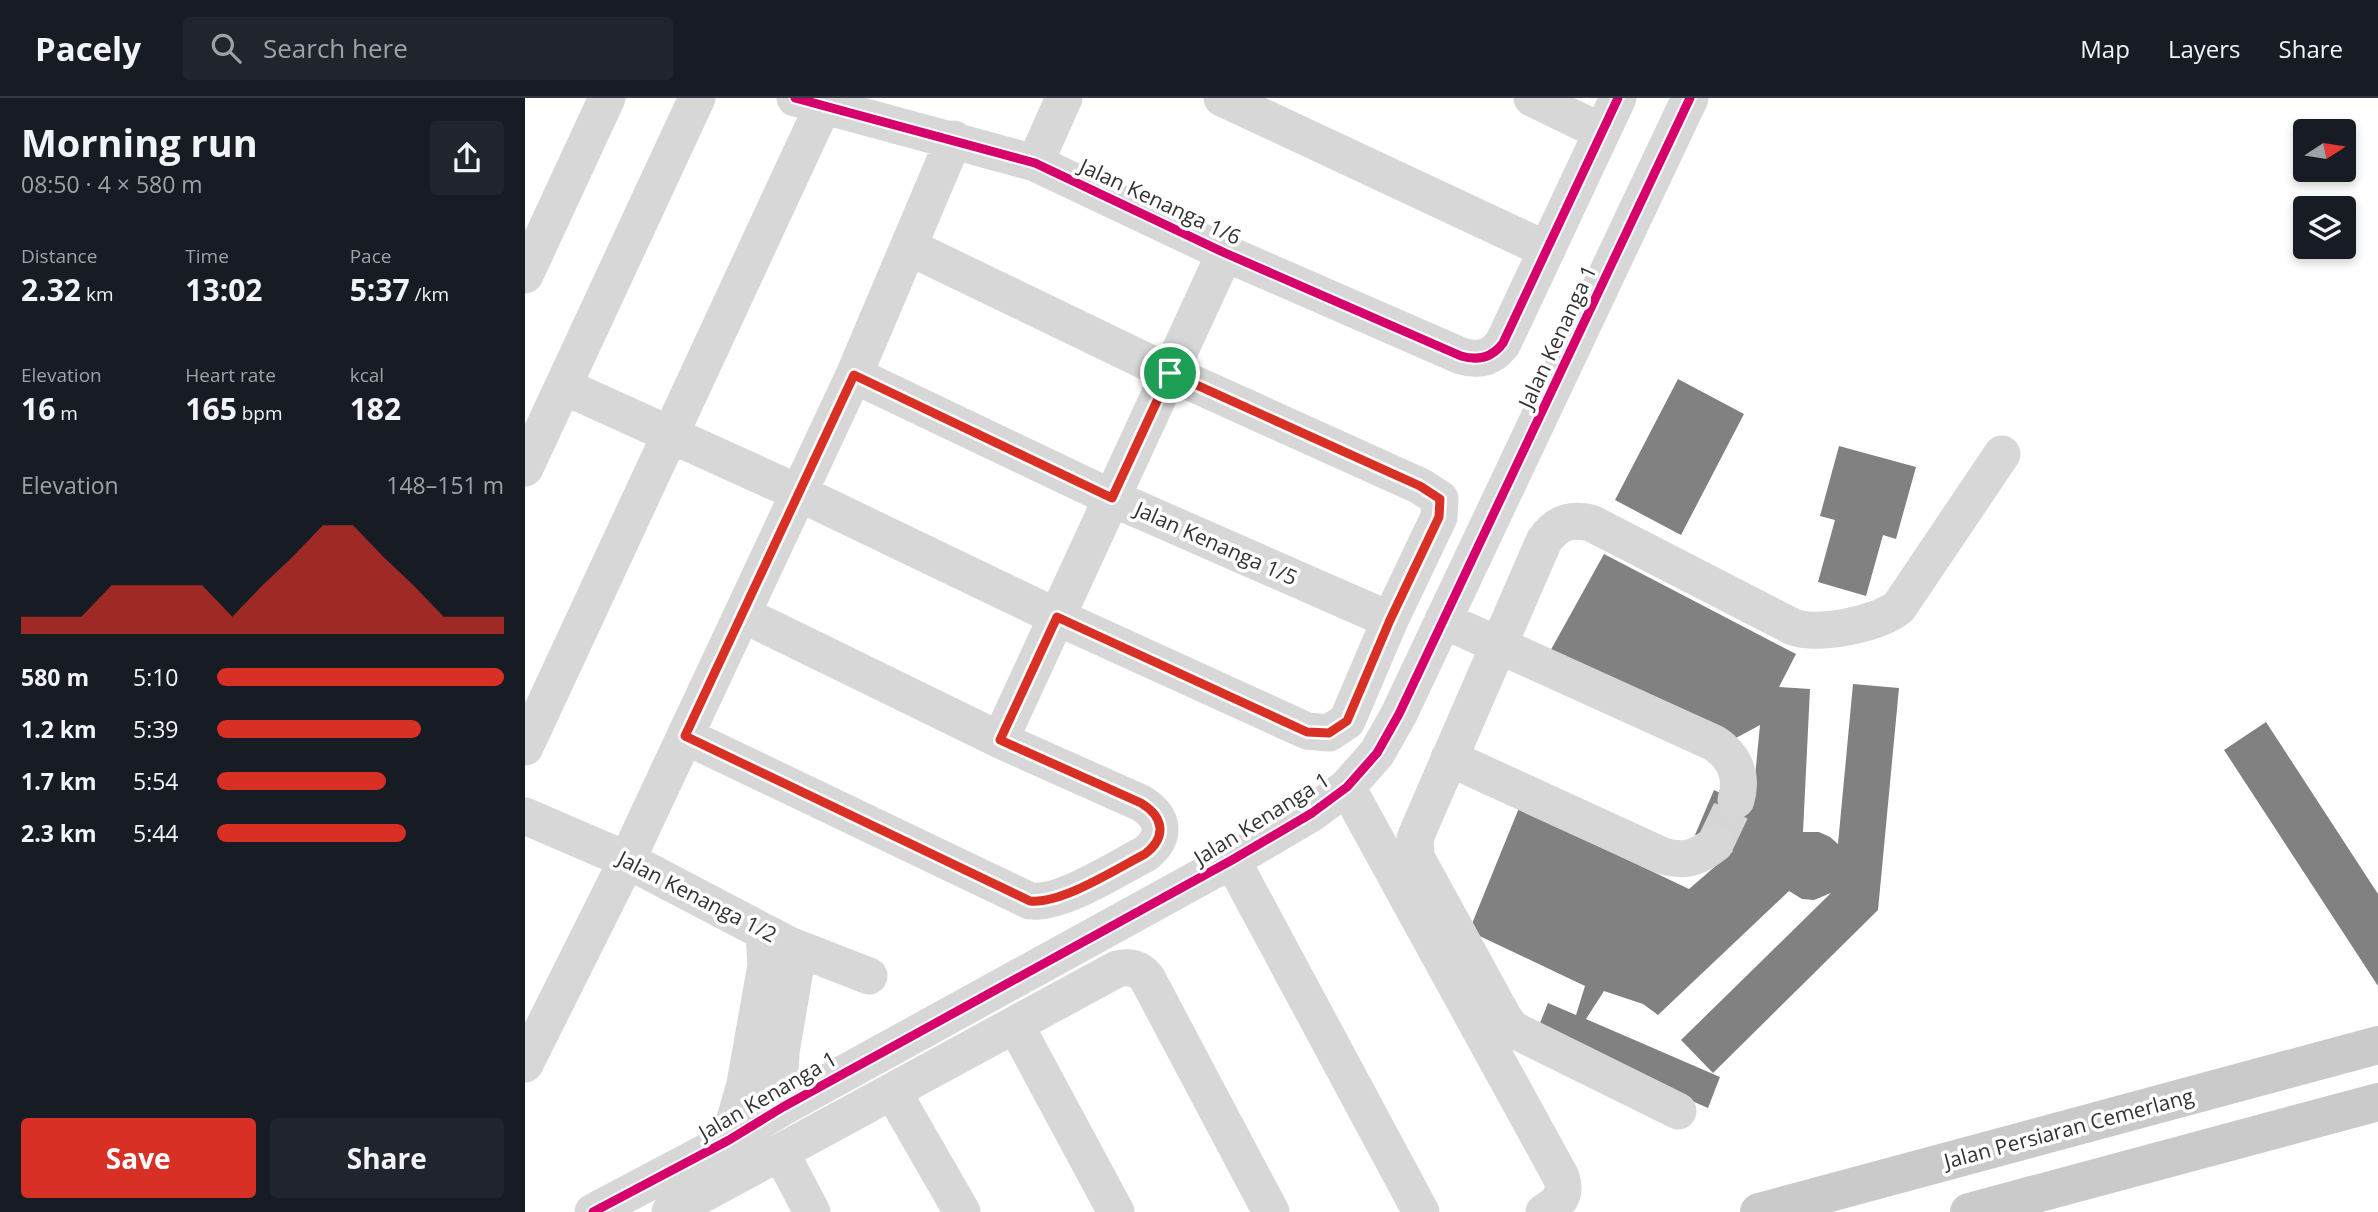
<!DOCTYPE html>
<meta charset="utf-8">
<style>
:root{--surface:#171b24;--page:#20242c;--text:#f1f3f6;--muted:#9ea1a6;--line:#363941;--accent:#d93025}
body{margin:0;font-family:"Open Sans",sans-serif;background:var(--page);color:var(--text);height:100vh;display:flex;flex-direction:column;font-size:26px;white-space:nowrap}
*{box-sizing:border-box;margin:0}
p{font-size:23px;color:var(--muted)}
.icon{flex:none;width:38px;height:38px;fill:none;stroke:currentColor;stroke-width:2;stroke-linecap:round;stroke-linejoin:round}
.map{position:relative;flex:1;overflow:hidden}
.sheet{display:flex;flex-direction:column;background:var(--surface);width:525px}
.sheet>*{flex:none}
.needle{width:46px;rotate:78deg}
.tools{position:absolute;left:1768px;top:21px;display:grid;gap:14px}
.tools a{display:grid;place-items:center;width:63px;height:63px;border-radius:7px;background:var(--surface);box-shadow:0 4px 10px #0003;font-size:35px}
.pin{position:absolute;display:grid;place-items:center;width:60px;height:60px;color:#fff;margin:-30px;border:4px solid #fff;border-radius:50%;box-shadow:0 2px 7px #0007}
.round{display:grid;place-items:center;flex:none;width:74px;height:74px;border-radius:7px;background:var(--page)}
.headline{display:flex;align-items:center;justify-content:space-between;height:119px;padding:0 21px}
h1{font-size:38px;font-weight:700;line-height:52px}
.metrics{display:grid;grid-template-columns:repeat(3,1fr);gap:10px;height:119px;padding:7px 21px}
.metrics div{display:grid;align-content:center}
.metrics b{font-size:30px;font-weight:700}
.metrics small{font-size:19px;font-weight:400}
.metrics p{font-size:19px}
.chart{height:196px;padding:14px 21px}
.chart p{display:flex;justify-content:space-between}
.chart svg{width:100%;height:126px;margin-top:7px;fill:var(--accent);opacity:.7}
.cta{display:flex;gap:14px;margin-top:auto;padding:14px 21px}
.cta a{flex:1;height:80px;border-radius:7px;background:var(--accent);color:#fff;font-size:28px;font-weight:700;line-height:80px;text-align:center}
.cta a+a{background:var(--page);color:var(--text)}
ul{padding:0 21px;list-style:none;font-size:23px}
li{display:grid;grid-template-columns:112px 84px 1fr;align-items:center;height:52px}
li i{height:18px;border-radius:9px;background:var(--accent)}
header{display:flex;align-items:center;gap:42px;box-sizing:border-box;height:98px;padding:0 35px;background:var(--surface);border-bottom:2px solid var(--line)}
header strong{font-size:33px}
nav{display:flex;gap:38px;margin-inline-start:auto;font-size:24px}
.search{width:490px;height:63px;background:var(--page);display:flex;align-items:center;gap:18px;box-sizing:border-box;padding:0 24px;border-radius:7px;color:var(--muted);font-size:26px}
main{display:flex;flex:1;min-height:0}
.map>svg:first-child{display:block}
.building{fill:#818181}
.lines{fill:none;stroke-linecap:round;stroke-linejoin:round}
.minor-tunnel{stroke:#d6d6d6;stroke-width:37;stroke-dasharray:37 18;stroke-linecap:butt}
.minor{stroke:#d7d7d7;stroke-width:37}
.major{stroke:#cacaca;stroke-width:38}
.cycleway-casing{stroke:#fff;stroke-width:13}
.cycleway{stroke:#d6006c;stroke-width:9}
.route-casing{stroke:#fff;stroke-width:14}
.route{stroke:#d93025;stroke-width:9}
.labels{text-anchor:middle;stroke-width:7;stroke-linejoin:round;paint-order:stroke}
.street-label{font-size:21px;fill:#333;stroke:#fff}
</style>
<header>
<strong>Pacely</strong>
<div class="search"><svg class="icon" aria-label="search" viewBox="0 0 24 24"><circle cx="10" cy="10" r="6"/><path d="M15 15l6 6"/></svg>Search here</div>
<nav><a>Map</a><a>Layers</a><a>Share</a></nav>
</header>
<main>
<section class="sheet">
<div class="headline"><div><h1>Morning run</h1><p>08:50 · 4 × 580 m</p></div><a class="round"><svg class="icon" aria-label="share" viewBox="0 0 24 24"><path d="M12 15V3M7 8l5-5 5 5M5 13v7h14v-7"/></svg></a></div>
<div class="metrics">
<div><p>Distance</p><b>2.32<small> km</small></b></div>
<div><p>Time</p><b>13:02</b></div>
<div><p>Pace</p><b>5:37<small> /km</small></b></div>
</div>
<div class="metrics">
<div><p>Elevation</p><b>16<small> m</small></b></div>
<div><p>Heart rate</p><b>165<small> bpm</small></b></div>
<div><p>kcal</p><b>182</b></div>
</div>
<div class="chart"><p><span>Elevation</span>148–151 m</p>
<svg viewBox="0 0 160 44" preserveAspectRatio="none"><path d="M0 44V38L10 38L20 38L30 27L40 27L50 27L60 27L70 38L80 27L90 17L100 6L110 6L120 17L130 27L140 38L150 38L160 38V44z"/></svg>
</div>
<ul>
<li><b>580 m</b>5:10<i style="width:100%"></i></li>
<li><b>1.2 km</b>5:39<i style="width:71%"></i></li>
<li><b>1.7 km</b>5:54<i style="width:59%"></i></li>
<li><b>2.3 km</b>5:44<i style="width:66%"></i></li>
</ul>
<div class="cta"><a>Save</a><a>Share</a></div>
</section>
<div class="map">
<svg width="1853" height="1114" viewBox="0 0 1853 1114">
<rect width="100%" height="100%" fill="#fff"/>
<path class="building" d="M1153,281l66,35 -63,121 -66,-35z
M1314,348l77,21 -20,72 -13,-4 -17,61 -48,-14 17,-62 -15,-4z
M1079,456l192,100 -17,33 31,2 -7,143h16l11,5 8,7 15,-160 46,4 -21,222 -165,163 -32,-33 150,-147 -17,7 -12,-1 -13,-8 -131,124 -15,-11 -39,-13 -18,28 134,58 -12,31 -172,-75 12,-30 28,12 9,-29 -116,-55 50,-123 170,81 44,-38 -38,-16 19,-45 38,18 8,-83 -24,13 -188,-83z
M1741,624l112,172v92l-154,-236z"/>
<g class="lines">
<path class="minor-tunnel" d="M1190,746l21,-44"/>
<path class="minor" d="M270,0l240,65 190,90 236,103c17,5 31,2 42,-13l115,-245
M697,0l325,152
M1007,0l70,34
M510,65l29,-65
M0,177l82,-177
M329,277l258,123 278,122
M38,288l236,107 258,124 250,114 22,2 18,-12 43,-101 49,-103 1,-18 -20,-13 -250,-113 -261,-126
M0,370l172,-370
M918,522l271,123c21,14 29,33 22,57
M160,638l345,165c31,4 86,-32 115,-47 22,-17 19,-37 -4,-51l-141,-63 -258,-126
M475,642l225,-487
M0,649l298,-641
M924,660l214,98c22,6 35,2 52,-12
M822,689l214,390c6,18 -2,26 -17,35
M0,718l102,44 162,85 80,31
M707,762l189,352
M491,928l100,186
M0,966l102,-204 227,-485 100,-236
M368,994l69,120
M258,1009l-3,-28 1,-27 15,-88 -7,-19
M1153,1013l-166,-82 -8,-11 -88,-161 -1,-18 3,-8 126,-290c12,-18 26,-23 47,-18l202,104c26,9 85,-3 106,-20l103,-153
M204,1042l16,-56 21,-119 -2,-33
M256,1055l31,59
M68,1114l136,-72 54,-33 449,-247 80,-47 35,-26 30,-34 22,-39 291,-616
M145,1114l447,-243c13,-3 22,-1 30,9l124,234"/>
<path class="major" d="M1234,1114l619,-167
M1444,1114l409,-110"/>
<defs>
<path id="cycleway" d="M270,0l240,65 190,90 236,103c17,5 31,2 42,-13l115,-245
M68,1114l136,-72 54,-33 449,-247 80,-47 35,-26 30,-34 22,-39 291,-616"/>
</defs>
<use href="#cycleway" class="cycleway-casing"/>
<use href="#cycleway" class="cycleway"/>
</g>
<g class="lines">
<defs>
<path id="route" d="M645,275l250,113 20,13 -1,18 -49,103 -43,101 -18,12 -22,-1 -250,-115 -57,123 141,63c23,14 26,34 4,51 -29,15 -83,50 -115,47l-345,-165 169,-361 258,123z"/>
</defs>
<use href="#route" class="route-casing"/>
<use href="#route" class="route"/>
</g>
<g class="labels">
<g class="street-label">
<text transform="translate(635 104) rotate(25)" y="7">Jalan Kenanga 1/6</text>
<text transform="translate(1033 239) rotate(-65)" y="7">Jalan Kenanga 1</text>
<text transform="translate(691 446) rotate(24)" y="7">Jalan Kenanga 1/5</text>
<text transform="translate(737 721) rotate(-32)" y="7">Jalan Kenanga 1</text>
<text transform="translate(172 799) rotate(27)" y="7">Jalan Kenanga 1/2</text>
<text transform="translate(243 998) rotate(-30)" y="7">Jalan Kenanga 1</text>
<text transform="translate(1544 1031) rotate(-15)" y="7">Jalan Persiaran Cemerlang</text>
</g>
</g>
</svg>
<div class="tools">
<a><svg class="needle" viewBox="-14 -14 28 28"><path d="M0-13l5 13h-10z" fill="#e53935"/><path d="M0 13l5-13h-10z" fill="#9ea1a6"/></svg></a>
<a><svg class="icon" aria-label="layers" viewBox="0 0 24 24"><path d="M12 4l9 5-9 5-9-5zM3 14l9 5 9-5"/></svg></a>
</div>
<div class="pin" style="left:645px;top:275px;background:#1e9e55"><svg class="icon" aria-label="arrive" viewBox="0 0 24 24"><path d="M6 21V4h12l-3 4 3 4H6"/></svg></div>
</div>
</main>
